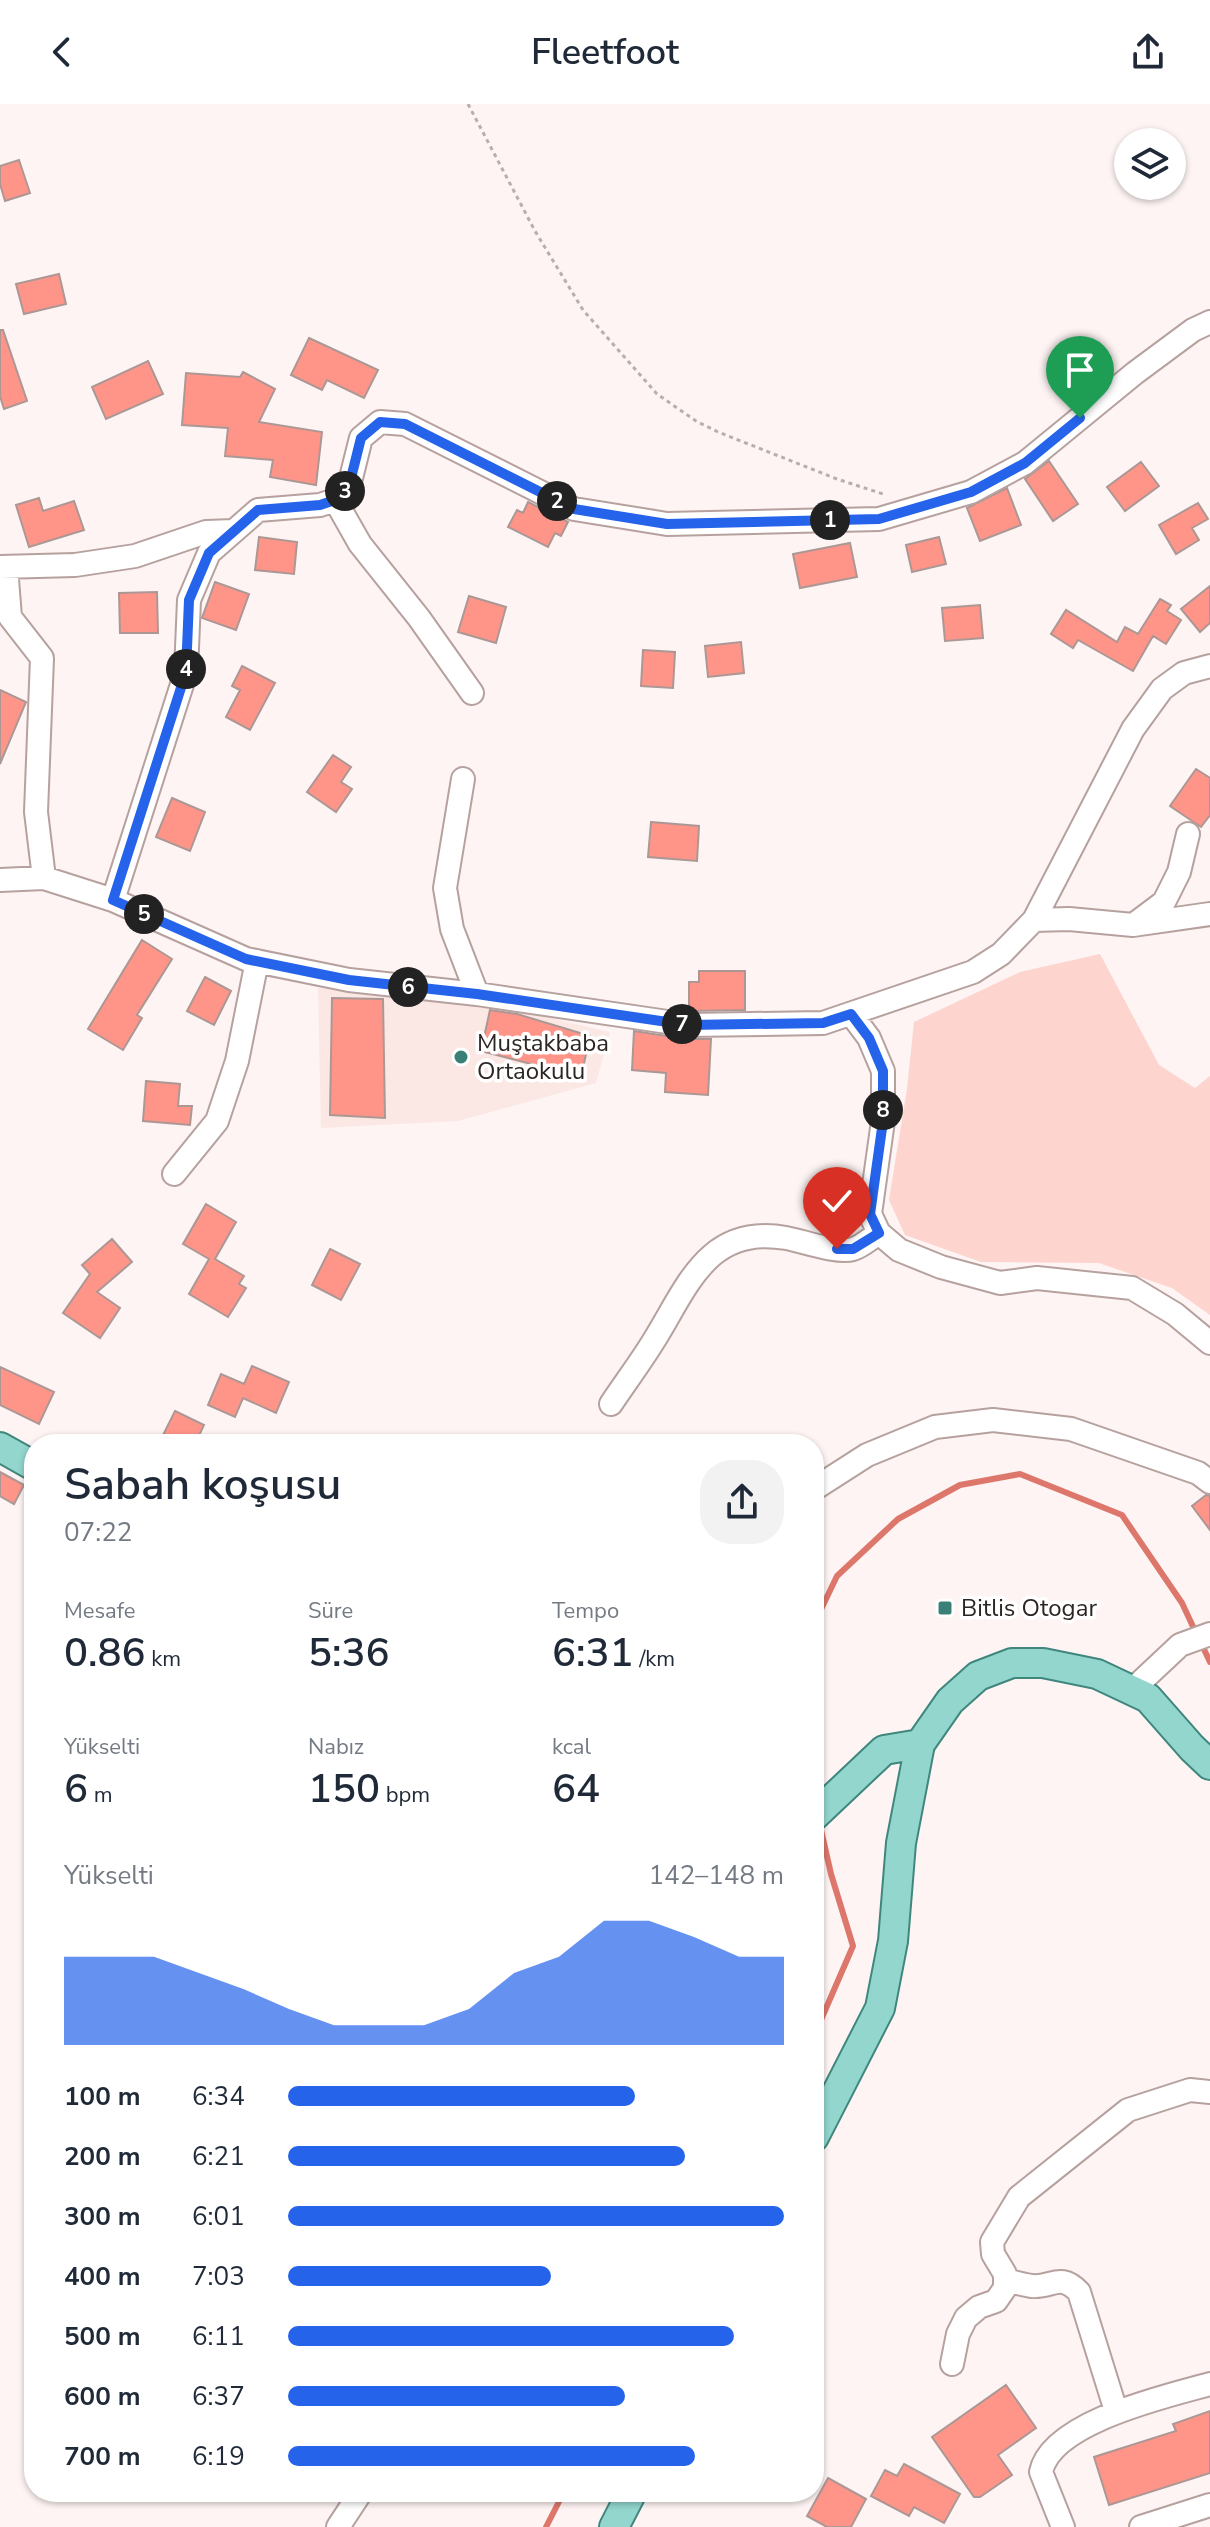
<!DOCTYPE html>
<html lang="tr">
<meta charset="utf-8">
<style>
:root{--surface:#fff;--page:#f2f2f3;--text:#1f2937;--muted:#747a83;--accent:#2563eb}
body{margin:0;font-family:"Nunito Sans",sans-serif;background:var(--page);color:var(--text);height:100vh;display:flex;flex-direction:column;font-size:30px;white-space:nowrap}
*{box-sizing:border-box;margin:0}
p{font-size:26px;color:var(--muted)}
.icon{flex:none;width:44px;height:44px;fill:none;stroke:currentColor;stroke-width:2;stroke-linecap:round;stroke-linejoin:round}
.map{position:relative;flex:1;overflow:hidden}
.sheet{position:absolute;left:24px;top:1330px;width:800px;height:1068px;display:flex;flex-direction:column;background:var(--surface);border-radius:32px;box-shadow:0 2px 6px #0004}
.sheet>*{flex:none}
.controls{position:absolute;left:1114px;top:24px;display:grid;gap:16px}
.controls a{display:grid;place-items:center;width:72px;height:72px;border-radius:50%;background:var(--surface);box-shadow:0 2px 6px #0004;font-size:40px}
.pin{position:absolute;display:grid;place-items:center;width:68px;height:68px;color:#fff;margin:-82px -34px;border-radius:50% 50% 50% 0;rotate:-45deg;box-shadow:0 0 8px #0007}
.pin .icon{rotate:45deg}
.km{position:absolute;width:40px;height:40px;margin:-20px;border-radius:50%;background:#222;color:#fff;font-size:22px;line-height:40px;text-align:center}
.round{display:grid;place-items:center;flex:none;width:84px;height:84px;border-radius:32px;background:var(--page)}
.head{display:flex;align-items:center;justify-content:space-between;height:136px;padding:0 40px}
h1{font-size:44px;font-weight:600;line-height:60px}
.metrics{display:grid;grid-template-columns:repeat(3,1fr);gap:12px;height:136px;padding:8px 40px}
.metrics div{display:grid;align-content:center}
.metrics b{font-size:40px;font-weight:600}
.metrics small{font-size:22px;font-weight:400}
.metrics p{font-size:22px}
.chart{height:224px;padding:16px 40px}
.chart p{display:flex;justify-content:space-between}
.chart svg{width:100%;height:144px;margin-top:8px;fill:var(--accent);opacity:.7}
ul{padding:0 40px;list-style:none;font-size:26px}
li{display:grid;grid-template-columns:128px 96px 1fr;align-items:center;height:60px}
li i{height:20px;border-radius:10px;background:var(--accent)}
header{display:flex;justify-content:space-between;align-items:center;height:104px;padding:0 40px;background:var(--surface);font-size:36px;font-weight:600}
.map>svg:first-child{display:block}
.built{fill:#fbe8e5}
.green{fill:#fdd4ce}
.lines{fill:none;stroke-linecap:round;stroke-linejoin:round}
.stream{stroke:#dd776c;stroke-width:6}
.building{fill:#ff9589;stroke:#ac9794;stroke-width:2}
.minor-casing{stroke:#b6a19e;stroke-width:26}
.major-casing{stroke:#3f867d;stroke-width:32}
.path{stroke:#b7afad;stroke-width:3;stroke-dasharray:4 4;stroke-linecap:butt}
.minor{stroke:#fff;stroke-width:22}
.major{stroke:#92d6ce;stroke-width:28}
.route-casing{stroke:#fff;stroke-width:16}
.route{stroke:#2563eb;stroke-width:10}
.poi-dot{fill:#3a8077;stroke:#fff;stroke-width:3}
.labels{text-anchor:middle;stroke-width:7;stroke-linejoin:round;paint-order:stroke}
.poi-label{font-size:24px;fill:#2d2523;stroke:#fff;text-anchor:start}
</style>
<header><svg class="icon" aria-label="back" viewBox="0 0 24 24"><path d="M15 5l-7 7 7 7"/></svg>Fleetfoot<svg class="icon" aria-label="share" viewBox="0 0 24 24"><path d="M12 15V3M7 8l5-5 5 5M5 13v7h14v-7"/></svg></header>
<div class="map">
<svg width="1210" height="2423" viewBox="0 0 1210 2423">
<rect width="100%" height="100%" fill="#fdf4f3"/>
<path class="built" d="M318,884l170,16 122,28 -14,51 -138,38 -137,7z"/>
<path class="green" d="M1100,850l59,111 36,23 15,-12v239l-38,-27 -73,-25 -118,-1 -76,-27 -16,-35 18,-111 7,-67 106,-50z"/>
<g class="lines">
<path class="stream" d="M814,1520l23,-48 61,-57 62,-34 60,-11 102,41 60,88 14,30
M1201,1539l9,19
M814,1932l39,-90 -22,-72 -12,-53
M546,2423l18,-35"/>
</g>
<path class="building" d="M19,56l11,33 -25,8 -5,-17v-18z
M59,170l7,30 -42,10 -8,-30z
M0,226h3l24,71 -23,8 -4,-13z
M309,234l69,32 -14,28 -37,-18 -5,10 -31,-15z
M148,257l15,33 -57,25 -14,-32z
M243,268l32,17 -16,33 63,10 -6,53 -46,-8 3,-17 -48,-4 3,-28 -46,-3 4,-52 54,4z
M1049,357l29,43 -25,17 -28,-42z
M1141,358l18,24 -34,25 -18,-24z
M1007,384l14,37 -41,16 -13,-33z
M39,394l4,13 31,-10 10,29 -55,17 -13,-42z
M528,398l40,20 -7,14 -6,-3 -7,14 -40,-20 9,-17 6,3z
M1198,399l10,16 -16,9 7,12 -23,14 -17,-29z
M259,433l38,5 -3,32 -39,-4z
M939,433l7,27 -34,8 -6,-27z
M850,439l7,34 -57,11 -7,-34z
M215,478l34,12 -13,36 -34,-12z
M1210,482v37l-10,9 -19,-23z
M157,488l1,41h-38l-1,-40z
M469,492l37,11 -10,36 -38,-11z
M1160,495l11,6 -4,6 14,9 -15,24 -13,-8 -20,35 -55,-31 -5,8 -22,-14 15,-24 51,32 8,-15 13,7z
M980,501l3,33 -38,3 -3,-33z
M741,538l3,31 -36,4 -3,-31z
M643,546l32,2 -2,36 -32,-2z
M242,562l33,17 -25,47 -24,-13 14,-27 -8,-4z
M0,586l26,12 -26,62z
M333,651l18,12 -10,15 11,7 -16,23 -29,-20z
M1196,665l14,9v37l-9,12 -31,-21z
M172,694l33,14 -15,39 -34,-14z
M651,718l48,4 -2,35 -49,-4z
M142,836l30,19 -35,56 5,3 -19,32 -35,-21z
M699,867h46v39l-56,1v-29h10z
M205,873l26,14 -17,34 -27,-14z
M332,894l51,1 2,119 -55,-3z
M490,906l27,4 73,22 -9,41 -100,-26z
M634,927l52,8h25l-3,56 -43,-3 1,-19 -34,-3z
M146,977l34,3 -2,22h14l-2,19 -47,-4z
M206,1100l30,18 -21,37 29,17 -5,8 7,4 -18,29 -39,-23 20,-35 -26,-15z
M112,1135l20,23 -35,30 23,16 -20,30 -37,-25 27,-39 -8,-9z
M330,1145l30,15 -19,36 -29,-15z
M252,1262l37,16 -13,31 -33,-15 -8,19 -27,-12 13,-31 23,10z
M0,1263l54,25 -15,32 -39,-19z
M175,1307l29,14 -9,19h-24l-10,-5z
M0,1368l24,13 -10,19 -14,-8z
M1206,1391l4,1v34l-18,-24z
M1006,2281l30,43 -38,27 14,20 -32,22h-6l-42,-60z
M1210,2307v62l-101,32 -15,-48 82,-26 -3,-7z
M904,2360l56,30 -16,29 -30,-16 -5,9 -38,-20 14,-26 12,6z
M828,2374l38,21 -15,28h-24l-20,-11z"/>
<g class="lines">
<defs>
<path id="minor" d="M335,396l25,44 59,74 53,75
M0,463l75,-2 60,-9 71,-24 28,-1
M6,463l4,50 32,41 -6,154 8,66
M463,675l-18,109 7,41 25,65
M0,776l44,-2 69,22 133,59 103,21 128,14 211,31 135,-2 150,-51 28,-18 33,-34 35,-1 64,6 77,-11
M113,796l73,-228 3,-72 20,-47 49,-43 62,-5 15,-5 14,-14 12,-48 19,-16 25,2 169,85 93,15 212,-5 92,-27 54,-29 110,-90 58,-43 17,-8
M1034,816l99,-191 29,-40 22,-16 26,-7
M1136,819l28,-21 15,-30 9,-38
M851,910l18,24 14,33v50l-13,93 9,19 20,17 42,17 59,16 37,-5 95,10 43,26 35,29
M174,1070l43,-53 20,-60 20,-100
M611,1300c14,-21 29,-41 42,-62 34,-54 54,-118 133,-104 17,3 51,16 67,11 8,-2 18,-11 26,-16
M814,1385l53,-34 68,-28 58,-7 78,9 127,44 12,9
M1132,1586l48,-45 30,-11
M1006,2176c8,2 17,5 26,6 20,2 28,-14 47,6l37,119
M952,2260l6,-30 8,-16 13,-11 17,-6 9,-13v-14l-12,-20 -1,-12 27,-45 109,-87 62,-20 20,2
M338,2423l23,-35
M1063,2423l-22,-55c10,-50 126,-76 169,-88
M1141,2423l69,-22"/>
<path id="major" d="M0,1343l34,19
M814,1712l70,-66 36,-6
M814,2033l66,-129 13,-67 8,-98 19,-99 30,-43 28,-25 34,-13h31l54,11 51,24 44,50 18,17
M614,2423l18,-35"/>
</defs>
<use href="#minor" class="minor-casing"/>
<use href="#major" class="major-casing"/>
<path class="path" d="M468,0l67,127 48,79 74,84 39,27 22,11 119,47 49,16"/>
<use href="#minor" class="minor"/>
<use href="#major" class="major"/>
</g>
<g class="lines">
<defs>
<path id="route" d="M837,1145h16l26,-16 -9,-19 13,-93v-50l-14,-33 -18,-24 -28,9 -135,2 -211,-31 -128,-14 -103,-21 -133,-59 73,-228 3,-72 20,-47 49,-43 62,-5 15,-5 14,-14 12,-48 19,-16 25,2 169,85 93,15 212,-5 92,-27 54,-29 55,-45"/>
</defs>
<use href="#route" class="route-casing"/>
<use href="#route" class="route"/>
</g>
<g class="poi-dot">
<circle cx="461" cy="953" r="8"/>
<rect x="937" y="1496" width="16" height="16" rx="4"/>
</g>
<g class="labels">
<g class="poi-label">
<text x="477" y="947">Muştakbaba<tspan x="477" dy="28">Ortaokulu</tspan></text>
<text x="961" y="1512">Bitlis Otogar</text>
</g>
</g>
</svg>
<div class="controls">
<a><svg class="icon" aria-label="layers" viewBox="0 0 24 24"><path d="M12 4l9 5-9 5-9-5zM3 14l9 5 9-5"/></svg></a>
</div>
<div class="pin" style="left:1080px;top:314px;background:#1e9e55"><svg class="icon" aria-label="arrive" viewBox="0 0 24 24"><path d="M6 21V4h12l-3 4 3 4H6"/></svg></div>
<div class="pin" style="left:837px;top:1145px;background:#d93025"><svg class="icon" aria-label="check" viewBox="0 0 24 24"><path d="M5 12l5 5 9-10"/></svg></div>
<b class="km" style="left:830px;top:416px">1</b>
<b class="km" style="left:557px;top:397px">2</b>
<b class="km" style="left:345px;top:387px">3</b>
<b class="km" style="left:186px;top:565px">4</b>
<b class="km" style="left:144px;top:810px">5</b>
<b class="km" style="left:408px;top:883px">6</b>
<b class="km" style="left:682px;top:920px">7</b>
<b class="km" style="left:883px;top:1006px">8</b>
<section class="sheet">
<div class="head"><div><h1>Sabah koşusu</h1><p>07:22</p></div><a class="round"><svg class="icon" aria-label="share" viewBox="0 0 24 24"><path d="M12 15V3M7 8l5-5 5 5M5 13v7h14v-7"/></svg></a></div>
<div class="metrics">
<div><p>Mesafe</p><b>0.86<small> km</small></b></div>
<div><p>Süre</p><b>5:36</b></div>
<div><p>Tempo</p><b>6:31<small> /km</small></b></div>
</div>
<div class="metrics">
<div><p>Yükselti</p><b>6<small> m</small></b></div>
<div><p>Nabız</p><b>150<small> bpm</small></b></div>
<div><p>kcal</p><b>64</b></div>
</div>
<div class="chart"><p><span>Yükselti</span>142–148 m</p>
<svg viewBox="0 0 160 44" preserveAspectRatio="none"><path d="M0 44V17L10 17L20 17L30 22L40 27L50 33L60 38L70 38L80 38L90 33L100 22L110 17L120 6L130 6L140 11L150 17L160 17V44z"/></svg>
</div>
<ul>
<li><b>100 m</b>6:34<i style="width:70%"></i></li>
<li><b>200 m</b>6:21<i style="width:80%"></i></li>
<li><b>300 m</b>6:01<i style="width:100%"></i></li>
<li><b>400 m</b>7:03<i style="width:53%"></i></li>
<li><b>500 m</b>6:11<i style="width:90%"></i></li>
<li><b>600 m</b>6:37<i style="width:68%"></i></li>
<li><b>700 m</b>6:19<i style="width:82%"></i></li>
</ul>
</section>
</div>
